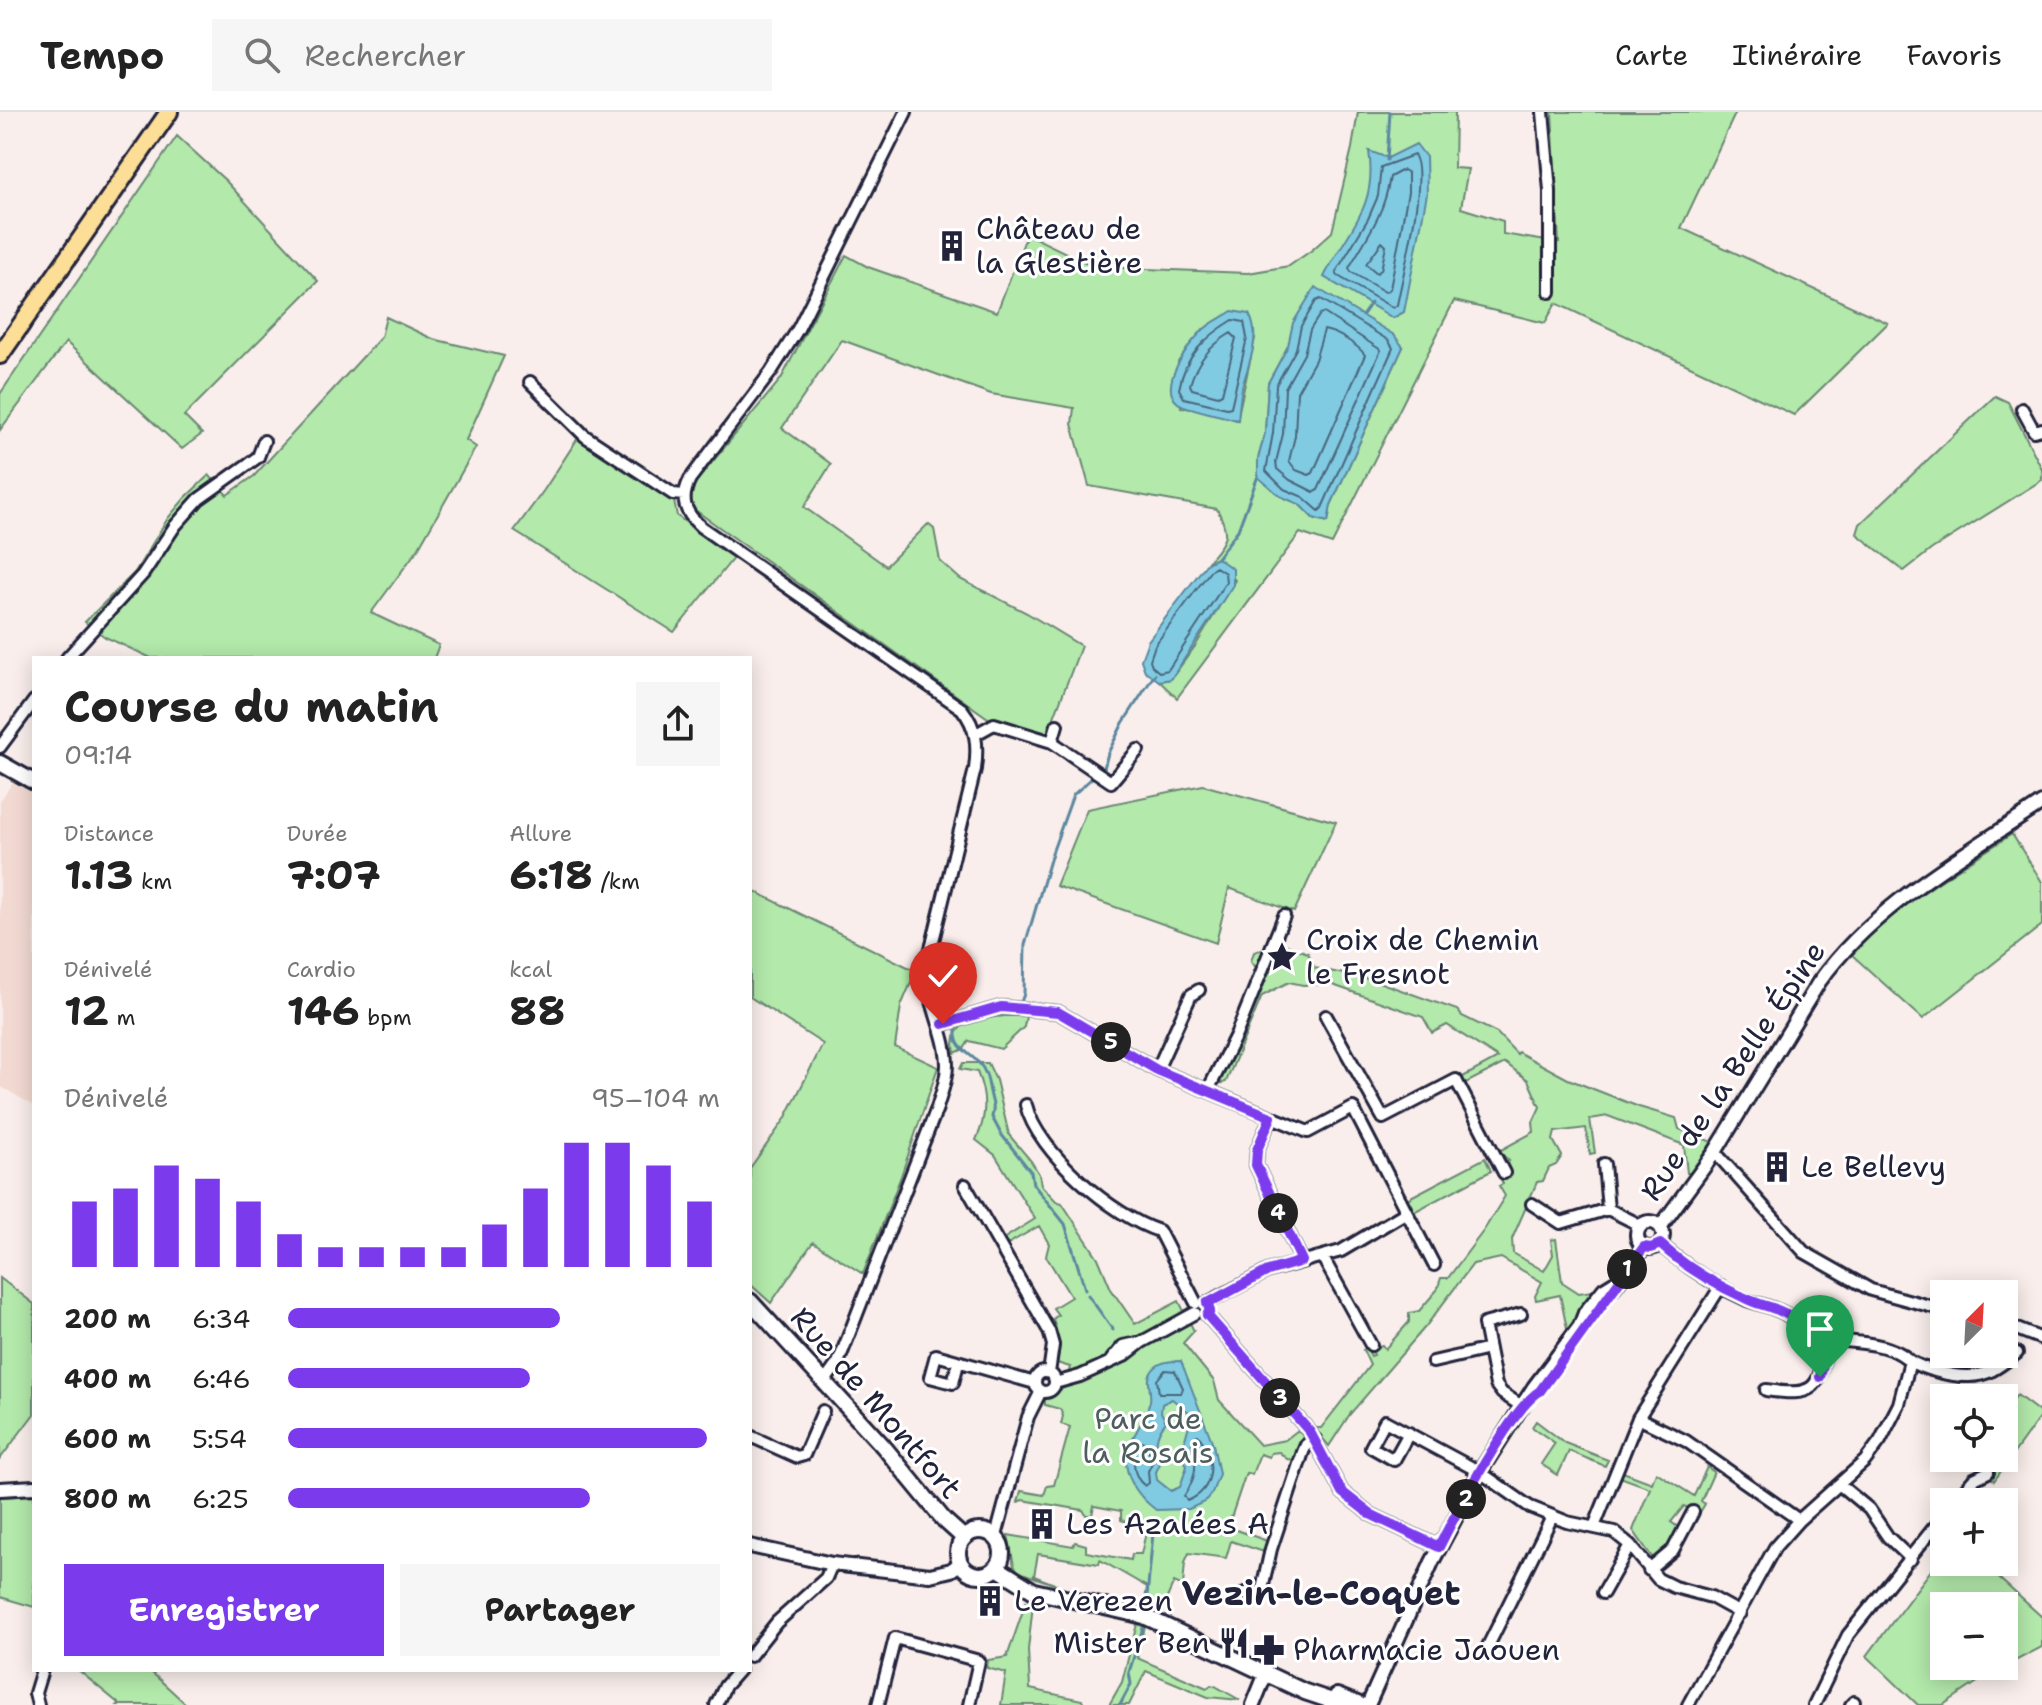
<!DOCTYPE html>
<html lang="fr">
<meta charset="utf-8">
<style>
:root{--surface:#fff;--page:#f6f6f6;--text:#222;--muted:#767676;--line:#e0e0e0;--accent:#7c3aed}
body{margin:0;font-family:"Shantell Sans",sans-serif;background:var(--page);color:var(--text);height:100vh;display:flex;flex-direction:column;font-size:30px;white-space:nowrap}
*{box-sizing:border-box;margin:0}
p{font-size:26px;color:var(--muted)}
.icon{flex:none;width:44px;height:44px;fill:none;stroke:currentColor;stroke-width:2;stroke-linecap:round;stroke-linejoin:round}
.map{position:relative;flex:1;overflow:hidden}
.panel{position:absolute;left:32px;top:544px;width:720px;height:1016px;display:flex;flex-direction:column;background:var(--surface);border-radius:0px;box-shadow:0 4px 20px #0003}
.panel>*{flex:none}
.needle{width:52px;rotate:24deg}
.controls{position:absolute;left:1930px;top:1168px;display:grid;gap:16px}
.controls a{display:grid;place-items:center;width:88px;height:88px;border-radius:0px;background:var(--surface);box-shadow:0 4px 20px #0003;font-size:40px}
.pin{position:absolute;display:grid;place-items:center;width:68px;height:68px;color:#fff;margin:-82px -34px;border-radius:50% 50% 50% 0;rotate:-45deg;box-shadow:0 0 8px #0007}
.pin .icon{rotate:45deg}
.km{position:absolute;width:40px;height:40px;margin:-20px;border-radius:50%;background:#222;color:#fff;font-size:22px;line-height:40px;text-align:center}
.round{display:grid;place-items:center;flex:none;width:84px;height:84px;border-radius:0px;background:var(--page)}
.overview{display:flex;align-items:center;justify-content:space-between;height:136px;padding:0 32px}
h1{font-size:44px;font-weight:700;line-height:60px}
.metrics{display:grid;grid-template-columns:repeat(3,1fr);gap:12px;height:136px;padding:8px 32px}
.metrics div{display:grid;align-content:center}
.metrics b{font-size:40px;font-weight:700}
.metrics small{font-size:22px;font-weight:400}
.metrics p{font-size:22px}
.chart{height:224px;padding:16px 32px}
.chart p{display:flex;justify-content:space-between}
.chart svg{width:100%;height:144px;margin-top:8px;stroke:var(--accent);stroke-width:6}
.button{display:flex;gap:16px;margin-top:auto;padding:16px 32px}
.button a{flex:1;height:92px;border-radius:0px;background:var(--accent);color:#fff;font-size:32px;font-weight:700;line-height:92px;text-align:center}
.button a+a{background:var(--page);color:var(--text)}
ul{padding:0 32px;list-style:none;font-size:26px}
li{display:grid;grid-template-columns:128px 96px 1fr;align-items:center;height:60px}
li i{height:20px;border-radius:10px;background:var(--accent)}
header{display:flex;align-items:center;gap:48px;box-sizing:border-box;height:112px;padding:0 40px;background:var(--surface);border-bottom:2px solid var(--line)}
header strong{font-size:38px}
nav{display:flex;gap:44px;margin-inline-start:auto;font-size:28px}
.search{width:560px;height:72px;background:var(--page);display:flex;align-items:center;gap:20px;box-sizing:border-box;padding:0 28px;border-radius:0px;color:var(--muted);font-size:30px}
.map>svg:first-child{display:block}
.built{fill:#f2dad2}
.green{fill:#b3e9ab;stroke:#6a8673;stroke-width:2;fill-rule:evenodd}
.water{fill:#81cbe2;stroke:#5b879f;stroke-width:2;fill-rule:evenodd}
.lines{fill:none;stroke-linecap:round;stroke-linejoin:round}
.shore{stroke:#48667e;stroke-width:2}
.stream{stroke:#5b879f;stroke-width:3}
.minor-casing{stroke:#22223b;stroke-width:16}
.tertiary-casing{stroke:#22223b;stroke-width:18}
.secondary-casing{stroke:#22223b;stroke-width:20}
.primary-casing{stroke:#22223b;stroke-width:22}
.minor{stroke:#fff;stroke-width:10}
.tertiary{stroke:#fff;stroke-width:12}
.secondary{stroke:#fff;stroke-width:14}
.primary{stroke:#fdde96;stroke-width:16}
.route-casing{stroke:#fff;stroke-width:16}
.route{stroke:#7c3aed;stroke-width:10}
.labels{text-anchor:middle;stroke-width:6;stroke-linejoin:round;paint-order:stroke}
.poi-label{font-size:30px;fill:#22223b;stroke:#fff;text-anchor:start}
.street-label{font-size:30px;fill:#22223b;stroke:#fff}
.park-label{font-size:30px;fill:#4e5e5d;stroke:#fff}
.quarter-label{font-size:34px;font-weight:bold;fill:#22223b;stroke:#fff}
</style>
<header>
<strong>Tempo</strong>
<div class="search"><svg class="icon" aria-label="search" viewBox="0 0 24 24"><circle cx="10" cy="10" r="6"/><path d="M15 15l6 6"/></svg>Rechercher</div>
<nav><a>Carte</a><a>Itinéraire</a><a>Favoris</a></nav>
</header>
<div class="map">
<svg width="2042" height="1593" viewBox="0 0 2042 1593">
<rect width="100%" height="100%" fill="#f9eeeb"/>
<filter id="ink" filterUnits="userSpaceOnUse"><feTurbulence type="fractalNoise" baseFrequency=".0125" numOctaves="2"/><feDisplacementMap in="SourceGraphic" scale="16" xChannelSelector="R" yChannelSelector="G"/><feConvolveMatrix kernelMatrix="1 2 1 2 8 2 1 2 1" color-interpolation-filters="sRGB"/></filter>
<g filter="url(#ink)">
<path class="built" d="M13,670l21,12v312l-34,-20v-285z"/>
<path class="green" d="M1358,0h97l-1,56 14,1 -7,39 42,13v13l56,9 -7,-131h184l-55,116 207,95 -94,92 -238,-112 -11,20 -91,-22 -122,243 -32,-11 -123,165 -18,-17 12,-2 25,-34 39,-65 -18,-22 -10,5c18,-23 25,-26 10,-54l-128,-23 -17,-62 2,-16 -83,-14 -149,-54 -60,88 49,36 -27,43 82,59 42,-42 6,5 6,32 20,18 67,34 54,33 -33,87 -60,-15 -293,-208 -5,-10 5,-17 86,-104 65,-124 22,12 129,45 30,-78 68,33 153,6 41,-7 23,-16 20,-18 20,-84zM1203,217l52,9 -18,82 -40,-12 -16,-1 -3,-45zM1288,234l115,1 -72,158 -3,17 -15,-4 -14,-14 -19,-8 -22,-37 7,-26 3,-50z
M177,24l49,45 92,100 -134,135 18,18 -20,15 -116,-107 -66,88v-36z
M386,205l47,22 71,17 -38,84 10,7 -58,102 -47,64 68,32 -5,13h-283l-46,-21 -20,-15 50,-50 33,-54 17,-20 24,-23 18,20 27,-19 127,-139z
M1995,284l13,6 34,67v11l-110,69 -28,22 -47,-37 3,-10z
M578,326l96,63 3,15 57,41 -60,75 -160,-101 30,-41z
M1203,673l133,37 -42,90 -65,-24 -13,55 -160,-57 31,-77z
M2012,722l30,48v43l-119,94 -71,-64c43,-50 105,-84 160,-121z
M750,777l166,82 -15,35 -6,41 43,20 -37,109 -38,98 -50,-32 -42,61 -21,-19v-116l35,-49 38,-75 -73,-47z
M1281,831l27,10 7,15 58,12 84,30 5,6 35,17 20,21 1,-2 50,27 71,28 37,11 3,11 33,13 -21,31h-4l-3,-28 -76,-29 -18,3 5,34 -5,1 -4,-26 -31,4 -2,8 9,16 -6,9 -7,3 -6,13 -6,1 -25,57 1,14 31,18 9,-16 -2,-15 5,-1 6,43 17,11 19,-3 -25,41 -6,-2 -7,-34 -24,5 -1,-4 7,-14 -41,-24 -28,6 -47,62 -76,88 -21,32 -15,-18h7l49,-63 -7,-15 4,-2 4,8 3,-1 -4,-8 3,-2 3,2 6,-2 3,4 24,-27v-9l10,-2 18,-21 4,-12h7l36,-48 21,-34 -6,-10 4,-2 -3,-7 6,-3 -1,-10 4,-3 -10,-10 35,-19 -1,-10 7,-15 -12,-27 -23,-17 -41,21 -3,-6 37,-20 -51,-33 -15,8 -9,-16 -93,-33 -27,1 -14,-3 -27,14 -36,86 -7,2 17,-37 26,-71 29,-16 -11,-3 -22,13 -7,-9 3,-9z
M1004,904h22l-2,11 -23,22 -32,-8 -5,8 -9,4c-7,-35 25,-34 49,-37z
M963,951h25l8,17 13,55 22,26 8,13 2,11 15,16 6,2 36,55 13,31 24,35 44,-23 6,12 -109,60 -8,2 2,-8 -13,-4 3,-17 -7,-27 5,-4 -5,-7 18,-11 -25,-41 3,-12 -10,-18 -33,19 -3,-6 32,-20 -40,-64 -19,-15c11,-23 11,-44 1,-68l-17,-3z
M1485,1046l6,13 -79,42 -7,-13z
M0,1166l34,26v110l-34,45z
M1189,1209l5,10 -11,12 31,38 5,19 41,45 25,-5 13,-10 6,7 -8,23 -9,-1 -8,-7 -8,1 -2,4 -9,-3 -8,20 -6,-1 -18,54 39,14 -3,11 -33,-11 -5,17 -37,-5 -4,9 -2,24 -9,-4 -14,32 -16,-7 3,-20 -47,-27 -1,4 -61,-10 -4,22 28,11 -43,-15 -5,-6 -6,-31 65,11 2,-4 11,3v7l45,8 1,-6h9l6,-26 -26,-8v-9l-27,-5 -2,9h-6l-3,-5 -61,-10 -4,2 3,-11 23,4 3,-9 7,-1 16,-58 -9,-3 2,-8 -3,-7 -15,-4v-7l24,-13 18,-6z
M2017,1283l25,19 -48,67 -15,-23h25v-46z
M1536,1309l29,22 43,17 -3,6 -36,-15 -11,24 -17,-11 14,-21 -23,-16z
M1707,1355l7,5 -13,29 4,3 -6,10 -15,-8 -13,16 7,5 4,-2 -10,22 -18,13 -21,-30 17,-42 -30,-11 3,-5 29,11 4,-11 38,24z
M34,1383v112l-34,-10v-100z
M1944,1441v9h37l61,55v30l-54,28 -45,30h-25l-51,-49zM1944,1494h60v60h-60z
M1026,1490l7,2 -5,46 2,39 52,11 2,5h-83l5,-32 -19,-5 1,-8 19,-3z
M1137,1512l8,3 -8,31 70,30 4,-3 4,1 25,14 -32,-3 -62,-26 -17,34h-20l13,-23z
M78,1558h71l38,35h-70l1,-2z"/>
<path class="water" d="M1416,32l10,13 1,37 -23,118 -11,6 -69,-41c23,-47 54,-68 45,-126l19,7z
M1315,175l79,48 9,12 -72,158 -3,17 -15,-4 -14,-14 -19,-8 -22,-19v-18l7,-26 3,-50 20,-37 5,-23z
M1232,199l17,3c13,24 -1,49 -7,74 -2,10 -3,21 -4,32 -12,-3 -54,-12 -60,-17 -21,-16 10,-58 23,-71 8,-9 21,-14 31,-21z
M1217,446l16,11v16l-62,94 -12,2 -14,-10 -4,-11 7,-19 59,-78z
M1181,1249l32,83 6,30 -7,19 -8,9 -15,7 -33,1c-19,-14 -37,-39 -27,-64 7,-16 17,-28 21,-45 2,-11 -5,-21 2,-30 7,-10 18,-10 29,-10zM1172,1287l18,14 1,5 -7,25 -1,13 4,10 -7,21 -9,4 -14,-11 -1,-8 6,-13c-9,-12 -6,-26 4,-37l-5,-10 1,-8z"/>
<g class="lines">
<path class="shore" d="M1414,43c15,19 -12,123 -17,150l-4,3 -55,-32 -2,-4 32,-53 10,-23 3,-29z
M1403,58l5,3v19l-18,97 -5,3 -34,-20 -2,-4c19,-33 35,-53 41,-91z
M1382,130l4,4 -5,24 -4,3 -11,-9z
M1321,187l67,41 5,8 -71,160 -3,3 -16,-14 -19,-8 -18,-18 7,-38 3,-48 20,-36 5,-23 15,-25z
M1324,201l57,37 -63,140 -4,2 -24,-12 -13,-11 -1,-7 7,-28 2,-46 19,-34 6,-24 10,-16z
M1233,208l11,2 3,16 -16,69 -4,1 -43,-10 -5,-9c6,-33 26,-52 54,-69z
M1324,218c13,2 34,15 41,25l-52,118 -4,2 -13,-5 -7,-9 6,-25 2,-44 18,-32z
M1231,221l5,5 -14,56 -4,2 -26,-7 -2,-4c6,-23 21,-40 41,-52z
M1216,455l9,6 1,9 -58,88 -9,2 -7,-6 -2,-6 5,-15 56,-75z
M1165,1258l10,1 8,17 -2,5h-22l-2,-13z
M1198,1323c18,22 18,55 -11,66l-3,-5c6,-8 12,-22 11,-32 -1,-11 -5,-16 -1,-27z
M1145,1330l8,19 -5,10 1,12 -4,3c-14,-10 -13,-30 -5,-43z"/>
<path class="stream" d="M1387,48l3,-48
M1362,204l9,-13
M1217,446l21,-28 20,-54
M1103,660l5,-19 15,-30 32,-49
M1021,890l3,-8 1,-49 27,-92 21,-58 19,-17
M976,907l35,-6
M964,910l-8,6c-2,20 10,22 23,35 8,8 9,19 11,29 2,10 5,14 2,25l9,17 30,38 2,12 32,40 20,65
M1088,1183l25,35
M1146,1495l8,-84
M1120,1593l11,-21 -2,-12 14,-44"/>
<defs>
<path id="minor" d="M1543,0l7,79v101
M530,270l55,54 88,58 11,1
M2022,297l12,22 8,-2
M67,546l76,-84 32,-48 24,-27 59,-42 6,-16
M976,622l18,-10 58,18 59,40 27,-32
M1052,630l5,-17
M0,635l34,-46
M1326,904l57,102 73,-38 48,93
M940,913l61,-18 57,5 99,58 151,62 45,-24 81,157
M1157,958l34,-75 8,-5
M1208,978l28,-55 48,-119
M1026,993c11,47 88,112 133,126l37,72
M1271,1005l-14,33 -1,15 46,96
M1715,1040l89,100 67,38 73,20
M1604,1052l4,45
M965,1073l84,146 4,14 -4,28
M1532,1092l29,19 47,-14 32,16
M1660,1132c26,23 56,42 87,56 12,4 24,7 35,12 16,8 29,22 48,27 20,4 39,2 60,10 9,3 13,6 20,12 12,8 44,16 59,15 20,0 32,-11 48,-23
M1323,1146l48,87
M1207,1191l61,-32 73,-20 64,-38
M1521,1202l-37,10 12,61 6,8 21,14
M1207,1203l103,117 32,60 28,22 69,33
M2004,1212l38,15
M1112,1247l11,-13 19,-4
M1433,1250l56,-13
M958,1251l-5,20 -23,-6 6,-22 99,28
M1035 1270a10 10 0 1 1 20 0a10 10 0 1 1-20 0Z
M825,1269l13,-18 99,-255c4,-14 10,-28 10,-43 0,-23 -11,-46 -16,-68 -4,-15 -3,-29 -1,-44l45,-184c3,-23 2,-41 -13,-60l-261,-182c-17,-15 -21,-28 -11,-48l81,-107 27,-43 108,-217
M1055,1271l25,-7 44,-20 18,-14 53,-29
M1766,1278c55,8 51,-4 63,-51
M1638,1306l48,23 113,79
M1409,1321l-15,27 -23,-13 14,-26 95,51 50,35 37,15 47,10 16,13 28,34 16,8 37,10 29,16
M750,1324l47,21 7,-2 19,-44
M1840,1373l29,24 19,28 23,22
M1954,1390l20,-23 14,-7
M1594,1415l44,-109 83,-132
M996,1424l32,-119 13,-26
M1649,1458l24,-20 20,-38
M1245,1481l16,1 10,-45 32,-97 3,-7 9,-6
M1603,1481l27,-48
M1486,1538l66,-133
M750,1544l27,-34 49,-44 6,-14
M38,1593l-3,-12 7,-23
M716,1593l9,-19 14,-16
M878,1593l17,-67 84,23 -10,44
M1688,1593l87,-158 24,-27 66,-59 15,-20 19,-37 11,-43
M1814,1593l34,-70 96,-120
M1851,1593l3,-3"/>
<path id="tertiary" d="M1637 1123a13 13 0 1 1 26 0a13 13 0 1 1-26 0Z
M1661,1114l54,-74 104,-170c56,-78 145,-126 223,-179
M1614,1175l30,-40
M0,1377l34,-2
M750,1434l82,18 98,11 21,-5 10,-7
M1253,1593l13,-32
M1368,1593l64,-143 48,-90 54,-85 46,-61 5,-13 19,-24 13,-8"/>
<path id="secondary" d="M0,651l34,19
M750,1189l133,145 61,74 20,18
M958 1441a22 22 0 1 1 44 0a22 22 0 1 1-44 0Z
M997,1456l37,23 110,25 161,76 39,13
M1337,1584l23,9"/>
<path id="primary" d="M0,243l169,-243"/>
</defs>
<use href="#minor" class="minor-casing"/>
<use href="#tertiary" class="tertiary-casing"/>
<use href="#secondary" class="secondary-casing"/>
<use href="#primary" class="primary-casing"/>
<use href="#minor" class="minor"/>
<use href="#tertiary" class="tertiary"/>
<use href="#secondary" class="secondary"/>
<use href="#primary" class="primary"/>
</g>
</g>
<g class="lines" filter="url(#ink)">
<defs>
<path id="route" d="M943,912l58,-17 57,5 99,58 114,47 -14,33 -1,15 46,96 -34,10 -58,31 -3,1 3,8 -3,4 103,117 32,60 28,22 69,33c17,-34 72,-139 101,-156l104,-144 7,1 9,-4c25,23 54,40 85,54 11,6 24,8 35,13 18,8 31,21 49,28l-9,38"/>
</defs>
<use href="#route" class="route-casing"/>
<use href="#route" class="route"/>
</g>
<defs>
<symbol id="building-bare" viewBox="-9 -9 18 18"><path d="M-4-6H4V6H1V3H-1V6H-4ZM-2.5-4.3h1.7v1.8h-1.7ZM.8-4.3h1.7v1.8H.8ZM-2.5-1h1.7V.8h-1.7ZM.8-1h1.7V.8H.8Z" fill="#22223b" stroke="#fff" stroke-width="2.5" paint-order="stroke"/></symbol>
<symbol id="sight-bare" viewBox="-9 -9 18 18"><path d="M0-6L1.8-2.2L6-1.7L2.9 1.2L3.7 5.4L0 3.3L-3.7 5.4L-2.9 1.2L-6-1.7L-1.8-2.2Z" fill="#22223b" stroke="#fff" stroke-width="2.5" paint-order="stroke"/></symbol>
<symbol id="restaurant-bare" viewBox="-9 -9 18 18"><path d="M-5-6h1v4h1v-4h1v4h1v-4h1v5L-1.5 .5V6h-2V.5L-5-1ZM5-6V6H3V1.5H1.5Q1.5-4 5-6Z" fill="#22223b" stroke="#fff" stroke-width="2.5" paint-order="stroke"/></symbol>
<symbol id="pharmacy-bare" viewBox="-9 -9 18 18"><path d="M-2-6h4v4h4v4h-4v4h-4v-4h-4v-4h4Z" fill="#22223b" stroke="#fff" stroke-width="2.5" paint-order="stroke"/></symbol>
</defs>
<g fill-rule="evenodd">
<use href="#building-bare" x="930" y="112" width="44" height="44"/>
<use href="#sight-bare" x="1260" y="823" width="44" height="44"/>
<use href="#building-bare" x="1755" y="1033" width="44" height="44"/>
<use href="#building-bare" x="1020" y="1390" width="44" height="44"/>
<use href="#building-bare" x="968" y="1467" width="44" height="44"/>
<use href="#restaurant-bare" x="1212" y="1509" width="44" height="44"/>
<use href="#pharmacy-bare" x="1247" y="1516" width="44" height="44"/>
</g>
<g class="labels">
<g class="poi-label">
<text x="976" y="127">Château de<tspan x="976" dy="34">la Glestière</tspan></text>
<text x="1306" y="838">Croix de Chemin<tspan x="1306" dy="34">le Fresnot</tspan></text>
<text x="1801" y="1065">Le Bellevy</text>
<text x="1066" y="1422">Les Azalées A</text>
<text x="1014" y="1499">Le Verezen</text>
<text x="1210" y="1541" text-anchor="end">Mister Ben</text>
<text x="1293" y="1548">Pharmacie Jaouen</text>
</g>
<g class="street-label">
<text transform="translate(1733 959) rotate(-56)" y="10">Rue de la Belle Épine</text>
<text transform="translate(876 1291) rotate(49)" y="10">Rue de Montfort</text>
</g>
<g class="park-label">
<text x="1148" y="1317">Parc de<tspan x="1148" dy="34">la Rosais</tspan></text>
</g>
<g class="quarter-label">
<text x="1321" y="1493">Vezin-le-Coquet</text>
</g>
</g>
</svg>
<div class="controls">
<a><svg class="needle" viewBox="-14 -14 28 28"><path d="M0-13l5 13h-10z" fill="#e53935"/><path d="M0 13l5-13h-10z" fill="#767676"/></svg></a>
<a><svg class="icon" aria-label="locate" viewBox="0 0 24 24"><circle cx="12" cy="12" r="6"/><path d="M12 2v4M12 18v4M2 12h4M18 12h4"/></svg></a>
<a>+</a>
<a>−</a>
</div>
<div class="pin" style="left:1820px;top:1265px;background:#1e9e55"><svg class="icon" aria-label="arrive" viewBox="0 0 24 24"><path d="M6 21V4h12l-3 4 3 4H6"/></svg></div>
<div class="pin" style="left:943px;top:912px;background:#d93025"><svg class="icon" aria-label="check" viewBox="0 0 24 24"><path d="M5 12l5 5 9-10"/></svg></div>
<b class="km" style="left:1627px;top:1157px">1</b>
<b class="km" style="left:1466px;top:1387px">2</b>
<b class="km" style="left:1280px;top:1286px">3</b>
<b class="km" style="left:1278px;top:1101px">4</b>
<b class="km" style="left:1111px;top:930px">5</b>
<section class="panel">
<div class="overview"><div><h1>Course du matin</h1><p>09:14</p></div><a class="round"><svg class="icon" aria-label="share" viewBox="0 0 24 24"><path d="M12 15V3M7 8l5-5 5 5M5 13v7h14v-7"/></svg></a></div>
<div class="metrics">
<div><p>Distance</p><b>1.13<small> km</small></b></div>
<div><p>Durée</p><b>7:07</b></div>
<div><p>Allure</p><b>6:18<small> /km</small></b></div>
</div>
<div class="metrics">
<div><p>Dénivelé</p><b>12<small> m</small></b></div>
<div><p>Cardio</p><b>146<small> bpm</small></b></div>
<div><p>kcal</p><b>88</b></div>
</div>
<div class="chart"><p><span>Dénivelé</span>95–104 m</p>
<svg viewBox="0 0 160 44" preserveAspectRatio="none"><path d="M5 44V24M15 44V20M25 44V13M35 44V17M45 44V24M55 44V34M65 44V38M75 44V38M85 44V38M95 44V38M105 44V31M115 44V20M125 44V6M135 44V6M145 44V13M155 44V24"/></svg>
</div>
<ul>
<li><b>200 m</b>6:34<i style="width:63%"></i></li>
<li><b>400 m</b>6:46<i style="width:56%"></i></li>
<li><b>600 m</b>5:54<i style="width:97%"></i></li>
<li><b>800 m</b>6:25<i style="width:70%"></i></li>
</ul>
<div class="button"><a>Enregistrer</a><a>Partager</a></div>
</section>
</div>
